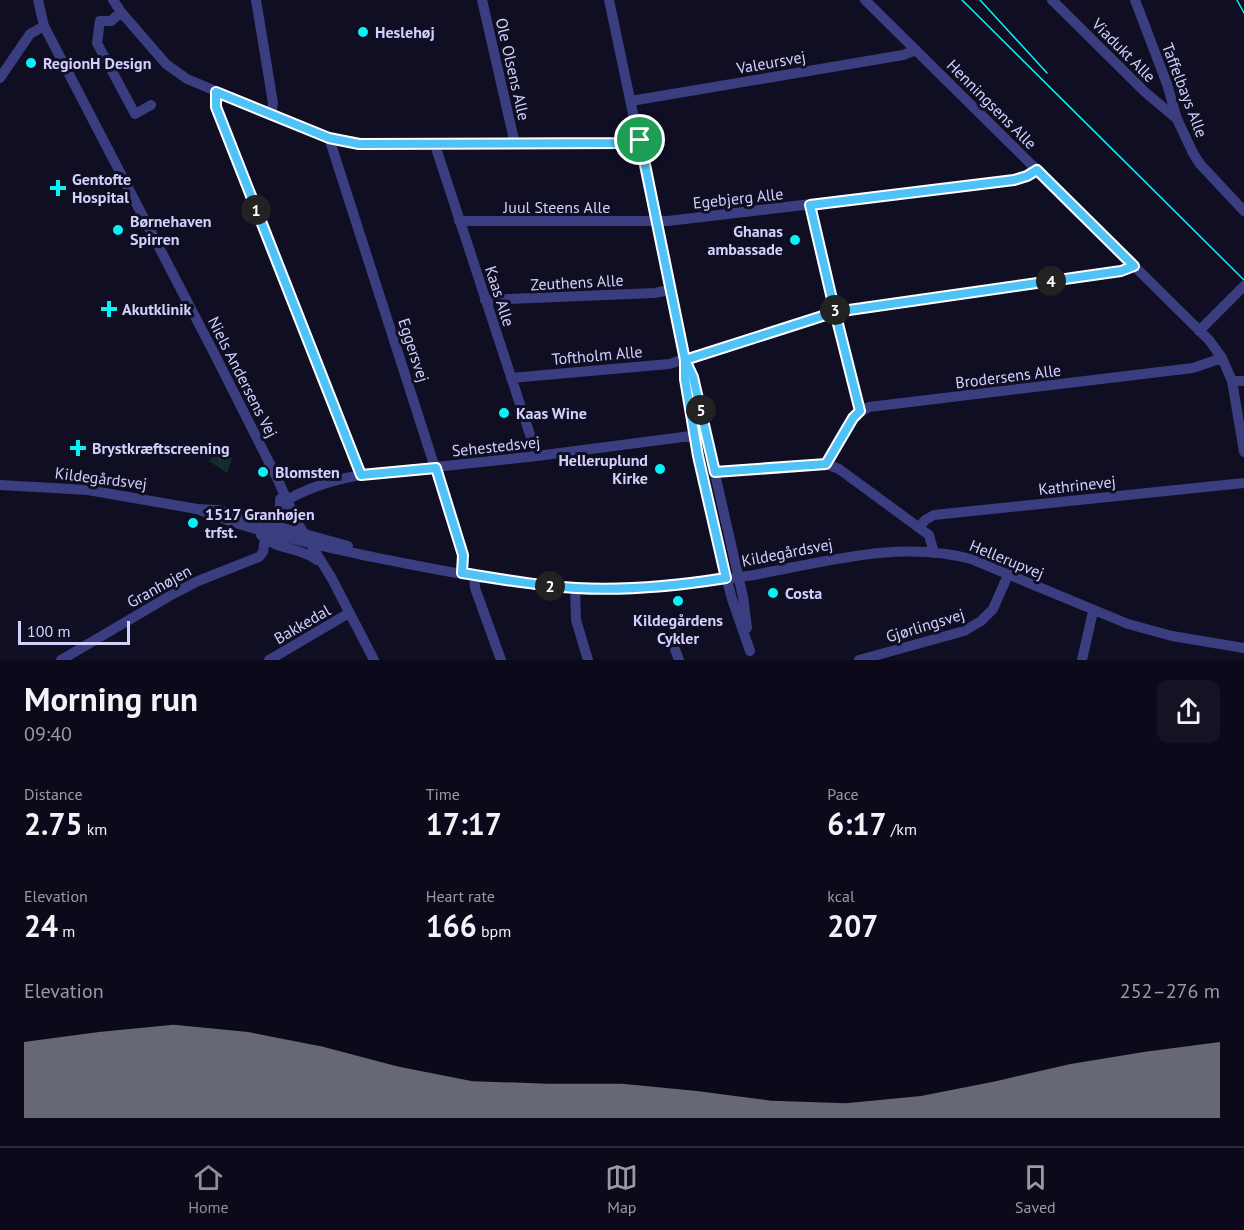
<!DOCTYPE html>
<meta charset="utf-8">
<style>
:root{--surface:#0c0a1a;--page:#151323;--text:#f1f3f6;--muted:#9a9aa2;--line:#2c2b39;--accent:#8c9099}
body{margin:0;font-family:"PT Sans",sans-serif;background:var(--page);color:var(--text);height:100vh;display:flex;flex-direction:column;font-size:22px;white-space:nowrap}
*{box-sizing:border-box;margin:0}
p{font-size:20px;color:var(--muted)}
.icon{flex:none;width:33px;height:33px;fill:none;stroke:currentColor;stroke-width:2;stroke-linecap:round;stroke-linejoin:round}
.map{position:relative;height:660px;overflow:hidden}
.drawer{display:flex;flex-direction:column;background:var(--surface);flex:1}
.drawer>*{flex:none}
.scale{position:absolute;left:18px;bottom:15px;width:112px;box-sizing:border-box;padding-left:6px;border:3px solid #d2d1fe;border-top:0;font-size:16px;line-height:21px;white-space:nowrap;color:#d2d1fe;-webkit-text-stroke:4px #100e23;paint-order:stroke}
.pin{position:absolute;display:grid;place-items:center;width:51px;height:51px;color:#fff;margin:-26px;border:3px solid #fff;border-radius:50%;box-shadow:0 2px 6px #0007}
.km{position:absolute;width:30px;height:30px;margin:-15px;border-radius:50%;background:#222;color:#fff;font-size:16px;line-height:30px;text-align:center}
.round{display:grid;place-items:center;flex:none;width:63px;height:63px;border-radius:12px;background:var(--page)}
.overview{display:flex;align-items:center;justify-content:space-between;height:102px;padding:0 24px}
h1{font-size:33px;font-weight:800;line-height:45px}
.stats{display:grid;grid-template-columns:repeat(3,1fr);gap:9px;height:102px;padding:6px 24px}
.stats div{display:grid;align-content:center}
.stats b{font-size:30px;font-weight:800}
.stats small{font-size:16px;font-weight:400}
.stats p{font-size:16px}
.chart{height:168px;padding:12px 24px}
.chart p{display:flex;justify-content:space-between}
.chart svg{width:100%;height:108px;margin-top:6px;fill:var(--accent);opacity:.7}
.tabs{display:flex;justify-content:space-around;align-items:center;height:84px;border-top:2px solid var(--line);background:var(--surface);font-size:16px;color:var(--muted)}
.tabs a{display:grid;justify-items:center;gap:3px}
.tabs .selected{color:var(--accent)}
.map>svg:first-child{display:block}
.grass{fill:url(#grass-tufts)}
.lines{fill:none;stroke-linecap:round;stroke-linejoin:round}
.minor{stroke:#3a3e81;stroke-width:10}
.tram{stroke:#06f2f5;stroke-width:1.5}
.route-casing{stroke:#fff;stroke-width:12}
.route{stroke:#4fc3f7;stroke-width:8}
.poi-dot{fill:#06f2f5;stroke:#100e23;stroke-width:2}
.labels{text-anchor:middle;stroke-width:6;stroke-linejoin:round;paint-order:stroke}
.poi-label{font-size:16px;font-weight:bold;fill:#d2d1fe;stroke:#100e23;text-anchor:start}
.street-label{font-size:16px;fill:#d2d1fe;stroke:#100e23}
</style>
<div class="map">
<svg width="1244" height="660" viewBox="0 0 1244 660">
<defs>
<pattern id="grass-tufts" width="24" height="20" patternUnits="userSpaceOnUse" patternTransform="scale(1.5)"><rect width="24" height="20" fill="#122c29"/><path d="M3 7l-1-3M5 7V3M7 7l1-3M15 17l-1-3M17 17v-4M19 17l1-3" fill="none" stroke="#344a49"/></pattern>
</defs>
<rect width="100%" height="100%" fill="#100e23"/>
<path class="grass" d="M222,450l6,2 4,7 -5,14 -18,-12 8,-10z"/>
<g class="lines">
<path class="minor" d="M38,0l6,26 170,327 63,125 19,42 36,59
M113,0l8,12 45,52 21,15 142,59 47,7 249,-2 15,-3
M256,0l17,103 -2,12
M482,0l33,144
M609,0l76,360v19l9,57 27,121 11,42 18,52
M865,0l344,340 13,18 10,23h12
M1052,0l93,92 32,27
M1135,0l32,84 10,35 16,34 7,11 44,47
M121,12l-10,9h-11l-3,22 38,71 16,-9
M0,78l30,-44 14,-8
M216,92v15l145,368
M631,101l272,-46 13,-5
M329,138l134,417 -1,18
M435,145l102,311
M810,205l50,206
M459,221h209l346,-41 13,-4 10,-6
M485,300l170,-7 14,-3
M1199,331l45,-45
M686,363l7,14 50,220 4,31
M511,378l158,-14 166,-52 286,-41 13,-5
M1232,381l12,71
M826,464c11,-19 21,-48 43,-57l324,-39 29,-10
M715,472l111,-8 13,5 90,66 5,18
M0,485l88,5 109,19 21,1 130,36
M280,504c26,-16 51,-24 81,-29l176,-19 169,-22
M197,509c14,6 28,10 42,15 41,13 82,22 124,31 94,19 202,42 297,32 33,-4 67,-7 99,-13 70,-13 141,-34 212,-15l157,65 44,12 72,12
M266,523c11,-7 15,-10 14,-24
M919,528l6,-8 9,-5 310,-32
M261,535c16,15 39,12 56,25
M330,575l44,85
M474,575l1,13 26,72
M575,588l1,32 12,40
M675,634l-2,10 6,16
M61,660l112,-66 25,-13 61,-24 4,-5 2,-13
M269,660l80,-47
M859,660l105,-29 17,-10 12,-12 15,-34
M1082,660l11,-49"/>
<path class="tram" d="M962,0l282,280
M980,0l67,73
M1237,0l7,13"/>
</g>
<g class="lines">
<defs>
<path id="route" d="M640,140l-14,3 -267,1 -30,-6 -113,-46v15l145,368 75,-7 27,87 -1,18c38,6 75,13 114,15 50,3 100,-2 150,-10l-28,-122 -13,-77v-19l150,-48 -25,-107 204,-25 13,-4 10,-6 97,96 -13,5 -286,41 25,99 -7,7 -27,46 -111,8 -22,-95 -8,-17 -45,-220"/>
</defs>
<use href="#route" class="route-casing"/>
<use href="#route" class="route"/>
</g>
<g class="poi-dot">
<circle cx="363" cy="32" r="6"/>
<circle cx="31" cy="63" r="6"/>
<path d="M55 179h6v6h6v6h-6v6h-6v-6h-6v-6h6z"/>
<circle cx="118" cy="230" r="6"/>
<circle cx="795" cy="240" r="6"/>
<path d="M106 300h6v6h6v6h-6v6h-6v-6h-6v-6h6z"/>
<circle cx="504" cy="413" r="6"/>
<path d="M75 439h6v6h6v6h-6v6h-6v-6h-6v-6h6z"/>
<circle cx="660" cy="469" r="6"/>
<circle cx="263" cy="472" r="6"/>
<circle cx="193" cy="523" r="6"/>
<circle cx="773" cy="593" r="6"/>
<circle cx="678" cy="601" r="6"/>
</g>
<g class="labels">
<g class="poi-label">
<text x="375" y="38">Heslehøj</text>
<text x="43" y="69">RegionH Design</text>
<text x="72" y="185">Gentofte<tspan x="72" dy="18">Hospital</tspan></text>
<text x="130" y="227">Børnehaven<tspan x="130" dy="18">Spirren</tspan></text>
<text x="783" y="237" text-anchor="end">Ghanas<tspan x="783" dy="18">ambassade</tspan></text>
<text x="122" y="315">Akutklinik</text>
<text x="516" y="419">Kaas Wine</text>
<text x="92" y="454">Brystkræftscreening</text>
<text x="648" y="466" text-anchor="end">Helleruplund<tspan x="648" dy="18">Kirke</tspan></text>
<text x="275" y="478">Blomsten</text>
<text x="205" y="520">1517 Granhøjen<tspan x="205" dy="18">trfst.</tspan></text>
<text x="785" y="599">Costa</text>
<text x="678" y="626" text-anchor="middle">Kildegårdens<tspan x="678" dy="18">Cykler</tspan></text>
</g>
<g class="street-label">
<text transform="translate(1124 50) rotate(45)" y="6">Viadukt Alle</text>
<text transform="translate(771 62) rotate(-10)" y="6">Valeursvej</text>
<text transform="translate(513 69) rotate(77)" y="6">Ole Olsens Alle</text>
<text transform="translate(1185 90) rotate(69)" y="6">Taffelbays Alle</text>
<text transform="translate(992 104) rotate(45)" y="6">Henningsens Alle</text>
<text transform="translate(738 198) rotate(-6)" y="6">Egebjerg Alle</text>
<text x="557" y="213">Juul Steens Alle</text>
<text transform="translate(577 282) rotate(-3)" y="6">Zeuthens Alle</text>
<text transform="translate(500 296) rotate(72)" y="6">Kaas Alle</text>
<text transform="translate(414 350) rotate(72)" y="6">Eggersvej</text>
<text transform="translate(597 355) rotate(-5)" y="6">Toftholm Alle</text>
<text transform="translate(1008 376) rotate(-7)" y="6">Brodersens Alle</text>
<text transform="translate(243 377) rotate(63)" y="6">Niels Andersens Vej</text>
<text transform="translate(496 446) rotate(-6)" y="6">Sehestedsvej</text>
<text transform="translate(101 478) rotate(7)" y="6">Kildegårdsvej</text>
<text transform="translate(1077 485) rotate(-6)" y="6">Kathrinevej</text>
<text transform="translate(787 552) rotate(-11)" y="6">Kildegårdsvej</text>
<text transform="translate(1007 559) rotate(22)" y="6">Hellerupvej</text>
<text transform="translate(159 586) rotate(-29)" y="6">Granhøjen</text>
<text transform="translate(302 624) rotate(-30)" y="6">Bakkedal</text>
<text transform="translate(925 625) rotate(-17)" y="6">Gjørlingsvej</text>
</g>
</g>
</svg>
<div class="scale">100 m</div>
<div class="pin" style="left:640px;top:140px;background:#1e9e55"><svg class="icon" aria-label="arrive" viewBox="0 0 24 24"><path d="M6 21V4h12l-3 4 3 4H6"/></svg></div>
<b class="km" style="left:256px;top:210px">1</b>
<b class="km" style="left:550px;top:586px">2</b>
<b class="km" style="left:835px;top:310px">3</b>
<b class="km" style="left:1051px;top:281px">4</b>
<b class="km" style="left:701px;top:410px">5</b>
</div>
<section class="drawer">
<div class="overview"><div><h1>Morning run</h1><p>09:40</p></div><a class="round"><svg class="icon" aria-label="share" viewBox="0 0 24 24"><path d="M12 15V3M7 8l5-5 5 5M5 13v7h14v-7"/></svg></a></div>
<div class="stats">
<div><p>Distance</p><b>2.75<small> km</small></b></div>
<div><p>Time</p><b>17:17</b></div>
<div><p>Pace</p><b>6:17<small> /km</small></b></div>
</div>
<div class="stats">
<div><p>Elevation</p><b>24<small> m</small></b></div>
<div><p>Heart rate</p><b>166<small> bpm</small></b></div>
<div><p>kcal</p><b>207</b></div>
</div>
<div class="chart"><p><span>Elevation</span>252–276 m</p>
<svg viewBox="0 0 160 44" preserveAspectRatio="none"><path d="M0 44V13L10 9L20 6L30 9L40 15L50 23L60 29L70 30L80 30L90 33L100 37L110 38L120 35L130 29L140 22L150 17L160 13V44z"/></svg>
</div>
</section>
<nav class="tabs">
<a class="selected"><svg class="icon" aria-label="home" viewBox="0 0 24 24"><path d="M3 11l9-7 9 7M6 9v11h12V9"/></svg>Home</a>
<a><svg class="icon" aria-label="map" viewBox="0 0 24 24"><path d="M3 6l6-2 6 2 6-2v14l-6 2-6-2-6 2zM9 4v14M15 6v14"/></svg>Map</a>
<a><svg class="icon" aria-label="saved" viewBox="0 0 24 24"><path d="M7 4h10v16l-5-4-5 4z"/></svg>Saved</a>
</nav>
